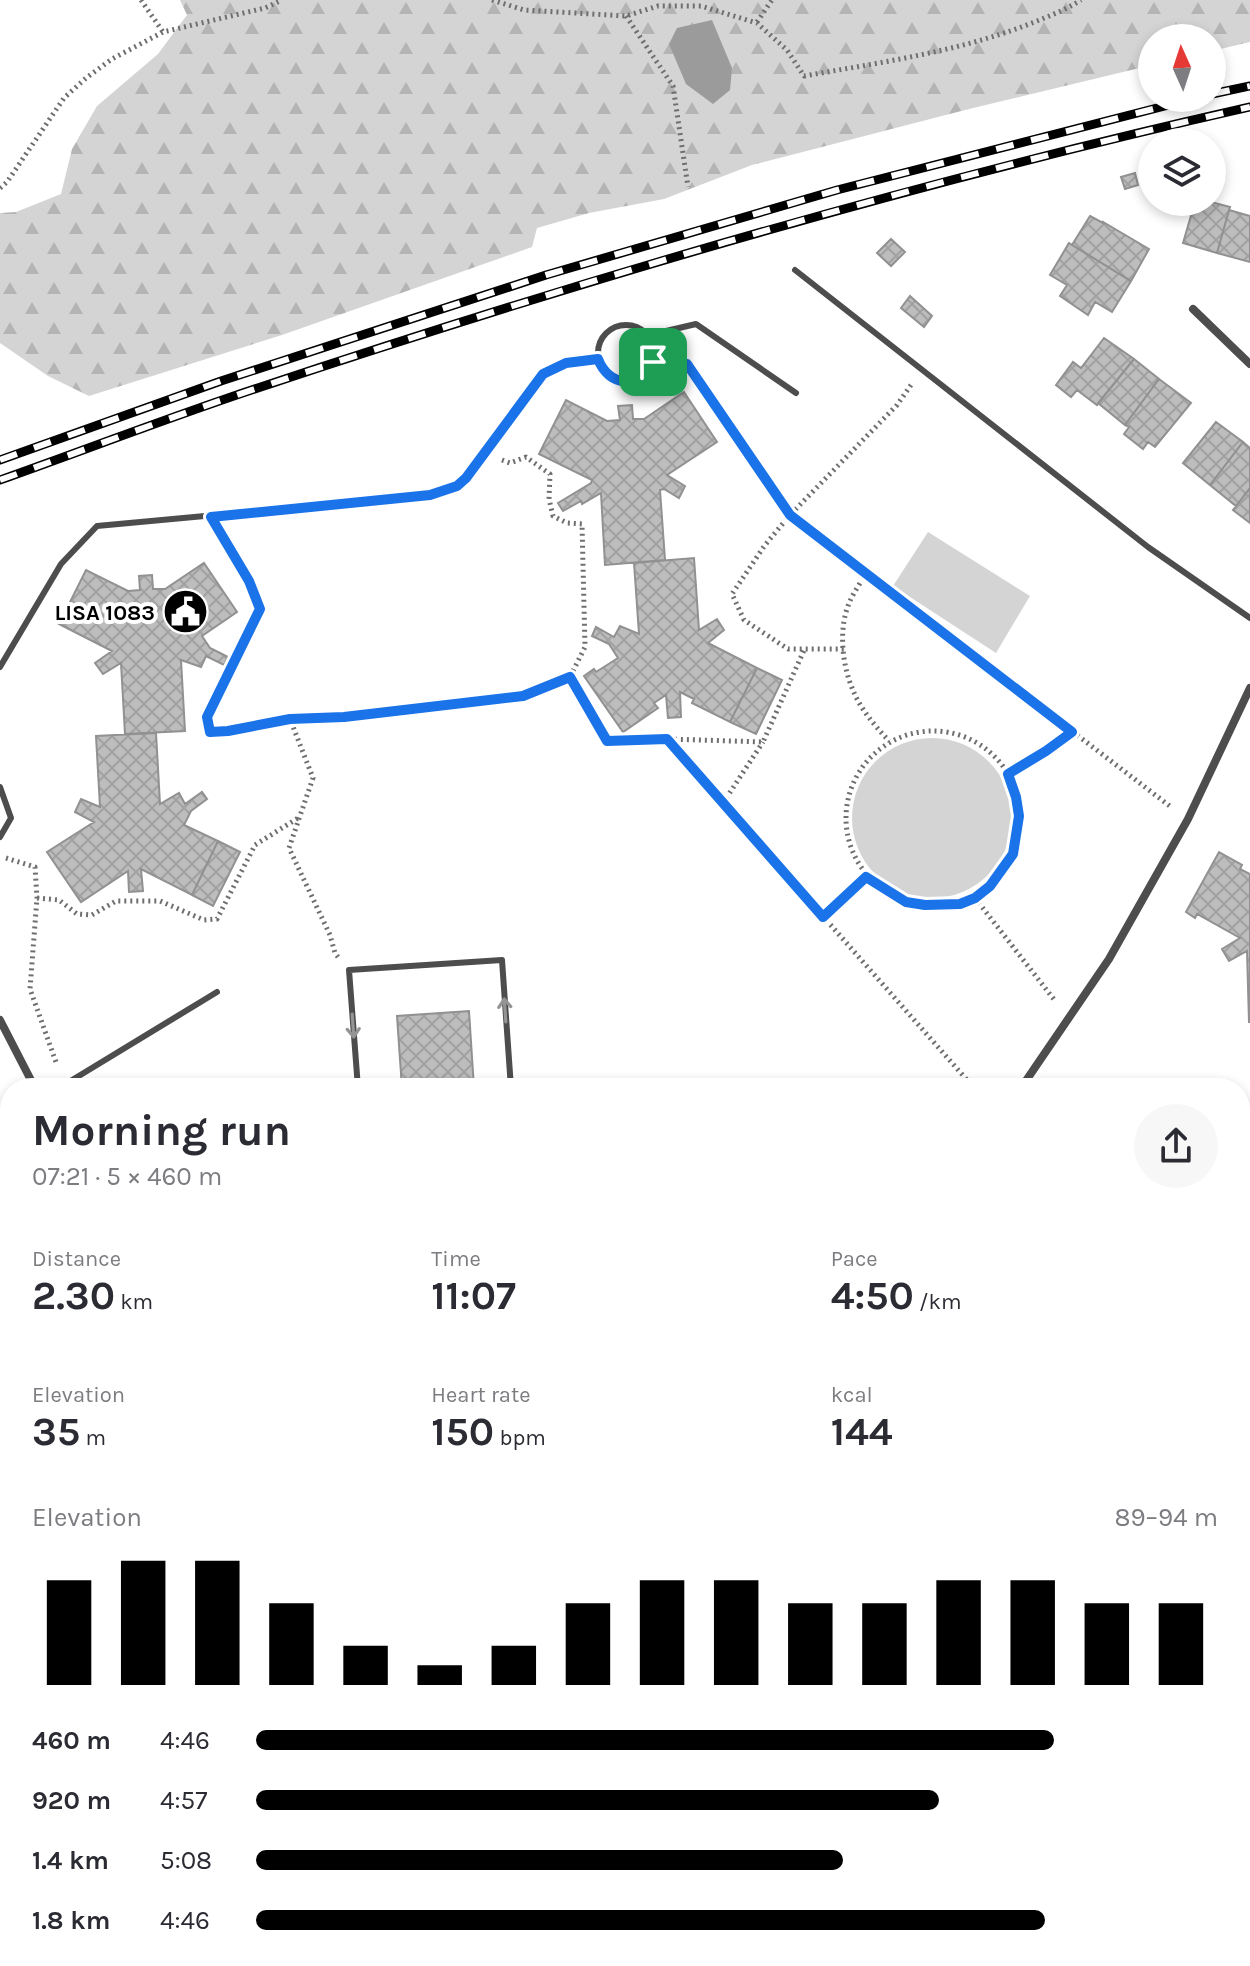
<!DOCTYPE html>
<meta charset="utf-8">
<style>
:root{--surface:#fff;--page:#f7f7f7;--text:#2b2b33;--muted:#7c7c81;--accent:#000}
body{margin:0;font-family:Karla,sans-serif;background:var(--page);color:var(--text);height:100vh;display:flex;flex-direction:column;font-size:30px;white-space:nowrap}
*{box-sizing:border-box;margin:0}
p{font-size:26px;color:var(--muted)}
.icon{flex:none;width:44px;height:44px;fill:none;stroke:currentColor;stroke-width:2;stroke-linecap:round;stroke-linejoin:round}
.map{position:relative;flex:1;overflow:hidden}
.panel{position:absolute;left:0px;top:1078px;width:1250px;height:888px;display:flex;flex-direction:column;background:var(--surface);border-radius:32px 32px 0 0;box-shadow:0 4px 12px #0003}
.panel>*{flex:none}
.needle{width:52px;rotate:357deg}
.controls{position:absolute;left:1138px;top:24px;display:grid;gap:16px}
.controls a{display:grid;place-items:center;width:88px;height:88px;border-radius:50%;background:var(--surface);box-shadow:0 4px 12px #0003;font-size:40px}
.pin{position:absolute;display:grid;place-items:center;width:68px;height:68px;color:#fff;margin:-34px;border-radius:16px;box-shadow:0 4px 12px #0006}
.round{display:grid;place-items:center;flex:none;width:84px;height:84px;border-radius:42px;background:var(--page)}
.summary{display:flex;align-items:center;justify-content:space-between;height:136px;padding:0 32px}
h1{font-size:44px;font-weight:700;line-height:60px}
.stats{display:grid;grid-template-columns:repeat(3,1fr);gap:12px;height:136px;padding:8px 32px}
.stats div{display:grid;align-content:center}
.stats b{font-size:40px;font-weight:700}
.stats small{font-size:22px;font-weight:400}
.stats p{font-size:22px}
.chart{height:224px;padding:16px 32px}
.chart p{display:flex;justify-content:space-between}
.chart svg{width:100%;height:144px;margin-top:8px;stroke:var(--accent);stroke-width:6}
ul{padding:0 32px;list-style:none;font-size:26px}
li{display:grid;grid-template-columns:128px 96px 1fr;align-items:center;height:60px}
li i{height:20px;border-radius:10px;background:var(--accent)}
.map>svg:first-child{display:block}
.green{fill:#d4d4d4}
.forest{fill:url(#forest-firs)}
.water{fill:#9b9b9b}
.building{fill:url(#building-cross-hatch);stroke:#919191;stroke-width:2}
.lines{fill:none;stroke-linecap:round;stroke-linejoin:round}
.path{stroke:#6f6f6f;stroke-width:5;stroke-dasharray:2 4;stroke-linecap:butt}
.lane{stroke:#4d4d4d;stroke-width:6}
.street{stroke:#4d4d4d;stroke-width:8}
.rail-casing{stroke:#000;stroke-width:9}
.rail{stroke:#fff;stroke-width:6;stroke-dasharray:18;stroke-linecap:butt}
.oneway{stroke:#949494}
.route-casing{stroke:#fff;stroke-width:16}
.route{stroke:#1a73e8;stroke-width:10}
.labels{text-anchor:middle;stroke-width:8;stroke-linejoin:round;paint-order:stroke}
.poi-label{font-size:22px;font-weight:bold;fill:#000;stroke:#fff;text-anchor:end}
</style>
<div class="map">
<svg width="1250" height="1966" viewBox="0 0 1250 1966">
<defs>
<pattern id="forest-firs" width="22" height="20" patternUnits="userSpaceOnUse" patternTransform="scale(2)"><rect width="22" height="20" fill="#d4d4d4"/><path d="M5 1l3.5 6h-7zM16 11l3.5 6h-7z" fill="#b4b4b4"/></pattern>
<pattern id="building-cross-hatch" width="8" height="8" patternUnits="userSpaceOnUse" patternTransform="scale(2)"><rect width="8" height="8" fill="#bdbdbd"/><path d="M0 0l8 8M0 8l8-8" fill="none" stroke="#a1a1a1"/></pattern>
</defs>
<rect width="100%" height="100%" fill="#fff"/>
<path class="green" d="M928,532l102,64 -34,57 -103,-67z
M852 818a80 80 0 1 1 160 0a80 80 0 1 1-160 0Z"/>
<path class="forest" d="M180,0h1070v42l-38,9v-13h-60v27l-183,44 -217,56 -88,34 -75,14 -52,15 -5,19 -250,88 -193,61 -41,-20 -48,-33v-130l16,-1 45,-18 11,-45 25,-43 61,-52 29,-39z
M1250,1545v421h-339l9,-10h320v-397z"/>
<path class="water" d="M712,20l20,48 -2,22 -17,14 -27,-20 -17,-40 8,-16z"/>
<path class="building" d="M1135,173l3,12 -13,4 -4,-12z
M1195,202h16l19,5 -13,46 -34,-10z
M1229,210l21,6v46l-33,-9z
M1090,216l13,7v-1l46,27 -18,32 -59,-36z
M891,239l14,13 -14,14 -14,-13z
M1069,243l62,38 -19,31 -17,-10 -7,13 -28,-19 7,-11 -17,-10z
M910,296l22,20 -8,11 -23,-19z
M1104,338l30,21 -37,46 -20,-15 -6,7 -15,-12 17,-23 8,6z
M1134,359l25,20 -34,46 -27,-22z
M1159,379l32,24 -36,44 -7,-5 -5,7 -19,-15 5,-7 -4,-2z
M684,392l33,50 -50,33 18,11 -6,12 -15,-9 -4,1 5,70 -60,5 -4,-72 -19,11 -1,-3 -18,10 -5,-8 33,-20 1,-3 -53,-26 27,-54 41,21 13,-1 -2,-14 14,-1 1,14h11z
M1216,422l27,20 -33,43 -27,-22z
M1243,442l7,6v40l-14,18 -26,-21z
M1250,488v35l-17,-13z
M694,558l5,72 18,-11 7,11 -16,13 49,25 -27,54 -38,-19 2,-4 -14,-7 1,25 -13,1 -2,-23 -12,8 4,5 -35,24 -39,-56 10,-7 2,3 22,-14 -9,-14 -17,-8 4,-9 18,10 6,-11 19,8 -5,-71z
M204,563l33,49 -35,24 8,12 18,9 -4,8 -18,-9 -5,11 -20,-7 4,71 -60,3 -4,-71 -18,11 -8,-11 17,-12 -53,-27 27,-54 42,21 12,-1 -1,-14 13,-1 1,14h12z
M757,668l25,12 -26,54 -26,-12z
M156,733l4,71 19,-11 6,11 17,-12 5,7 -16,12 -7,14 34,16 -26,54 -51,-26 2,22 -14,1 -1,-21 -47,31 -34,-50 47,-30 -19,-10 6,-13 19,8 -4,-71z
M218,841l22,11 -27,54 -21,-11z
M1219,852l23,13 -2,4 10,5v148h-1l-2,-71 -18,10 -7,-12 18,-11 -43,-24 -2,4 -9,-6z
M469,1011l5,77h-72l-5,-72z
M1250,1120v66l-10,-16v-44z
M231,1956h58l-1,10h-58z"/>
<g class="lines">
<path class="path" d="M141,0l22,32
M492,0l32,10 102,6 32,-10h43l56,17 30,27 17,26c79,-14 159,-25 233,-55 15,-6 30,-12 44,-21
M626,16l47,70 15,101
M757,22l15,-22
M0,188l7,-6 57,-84 22,-20 26,-19 51,-27 102,-24 17,-8
M653,362l34,2 103,151 -25,30 -33,49 12,26 44,29h56
M911,385l-14,20 -107,110 381,292
M502,460l8,3 16,-6 24,17 -1,25 4,17 14,7 15,1 3,123 -15,30
M222,535l27,46 11,28 -53,108 3,15 18,-1 62,-12
M866,573c-5,9 -12,19 -16,28 -14,31 -7,76 11,105 8,13 18,24 28,35
M846 818a87 87 0 1 1 174 0a87 87 0 1 1-174 0Z
M668,740l306,348
M1008,774l38,-23 26,-19
M723,803l40,-61
M6,858l29,9 2,31 -7,91 27,76
M37,898l22,2 18,14 15,1 24,-14h44l44,19 13,-1 38,-74 43,-27
M975,898l81,104
M823,917l43,-40
M338,957l-3,-4 -5,-18 -41,-87 24,-70 -23,-59 54,-2 179,-21 47,-19 37,64 60,-2 96,3 42,-94
M1240,1469l10,-12
M0,1750l10,-12
M73,1956l3,10
M35,1966l3,-10
M885,1966l5,-10"/>
<path class="lane" d="M795,270l353,277 102,71
M598 353a28 28 0 1 1 56 0a28 28 0 1 1-56 0Z
M649,335l47,-11 100,69
M0,667l61,-103 36,-38 333,-31 27,-9 9,-8 77,-104 23,-11 32,-4
M0,787l11,31 -11,19
M59,1088l158,-96
M358,1088l-9,-118 153,-10 9,128
M0,1382l10,20
M0,1446l10,-5
M0,1539l10,18
M0,1697l10,-12
M0,1834l10,-11
M0,1921l3,4 7,4
M370,1956l3,10
M152,1966l6,-10"/>
<path class="street" d="M1193,309l57,55
M0,1020l35,68
M1021,1088l88,-129 79,-140 62,-131
M0,1120l10,-5
M0,1135l10,19
M521,1956l8,10
M581,1956l8,10"/>
<defs>
<path id="rail" d="M1212,94l38,-8
M0,460l221,-79 325,-106 291,-85 359,-92
M0,480c76,-27 152,-56 228,-82 336,-113 676,-213 1022,-291"/>
</defs>
<use href="#rail" class="rail-casing"/>
<use href="#rail" class="rail"/>
</g>
<defs><path id="oneway-shaft" d="M-6 0H5M1.5-3L5.5 0L1.5 3" fill="none" stroke-width="1.6" stroke-linecap="round" stroke-linejoin="round" transform="scale(2)"/></defs>
<g class="oneway">
<use href="#oneway-shaft" transform="translate(505 1010) rotate(-94)"/>
<use href="#oneway-shaft" transform="translate(353 1026) rotate(86)"/>
</g>
<g class="lines">
<defs>
<path id="route" d="M598,359c11,28 40,30 55,3l34,2 103,151 282,217 -26,19 -38,23 8,23 3,19 -6,38 -23,32 -15,12 -15,6 -35,1 -19,-3 -40,-25 -43,40 -156,-178 -60,2 -37,-64 -47,19 -179,21 -54,2 -62,12 -18,1 -3,-15 53,-108 -11,-28 -38,-64 219,-22 27,-9 9,-8 77,-104 23,-11z"/>
</defs>
<use href="#route" class="route-casing"/>
<use href="#route" class="route"/>
</g>
<defs>
<symbol id="civic-disc" viewBox="-11 -11 22 22"><circle r="9.5" fill="#000" stroke="#fff"/><path d="M-.6-6.5H3V-4.5H.6V-3L4-1V1h2V6H-6V1h2V-1L-.6-3ZM-1.2 2.5V6h2.4V2.5Z" fill="#fff"/></symbol>
</defs>
<g fill-rule="evenodd">
<use href="#civic-disc" x="160" y="586" width="51" height="51"/>
</g>
<g class="labels">
<g class="poi-label">
<text x="155" y="620">LISA 1083</text>
</g>
</g>
</svg>
<div class="controls">
<a><svg class="needle" viewBox="-14 -14 28 28"><path d="M0-13l5 13h-10z" fill="#e53935"/><path d="M0 13l5-13h-10z" fill="#7c7c81"/></svg></a>
<a><svg class="icon" aria-label="layers" viewBox="0 0 24 24"><path d="M12 4l9 5-9 5-9-5zM3 14l9 5 9-5"/></svg></a>
</div>
<div class="pin" style="left:653px;top:362px;background:#1e9e55"><svg class="icon" aria-label="arrive" viewBox="0 0 24 24"><path d="M6 21V4h12l-3 4 3 4H6"/></svg></div>
<section class="panel">
<div class="summary"><div><h1>Morning run</h1><p>07:21 · 5 × 460 m</p></div><a class="round"><svg class="icon" aria-label="share" viewBox="0 0 24 24"><path d="M12 15V3M7 8l5-5 5 5M5 13v7h14v-7"/></svg></a></div>
<div class="stats">
<div><p>Distance</p><b>2.30<small> km</small></b></div>
<div><p>Time</p><b>11:07</b></div>
<div><p>Pace</p><b>4:50<small> /km</small></b></div>
</div>
<div class="stats">
<div><p>Elevation</p><b>35<small> m</small></b></div>
<div><p>Heart rate</p><b>150<small> bpm</small></b></div>
<div><p>kcal</p><b>144</b></div>
</div>
<div class="chart"><p><span>Elevation</span>89–94 m</p>
<svg viewBox="0 0 160 44" preserveAspectRatio="none"><path d="M5 44V12M15 44V6M25 44V6M35 44V19M45 44V32M55 44V38M65 44V32M75 44V19M85 44V12M95 44V12M105 44V19M115 44V19M125 44V12M135 44V12M145 44V19M155 44V19"/></svg>
</div>
<ul>
<li><b>460 m</b>4:46<i style="width:83%"></i></li>
<li><b>920 m</b>4:57<i style="width:71%"></i></li>
<li><b>1.4 km</b>5:08<i style="width:61%"></i></li>
<li><b>1.8 km</b>4:46<i style="width:82%"></i></li>
</ul>
</section>
</div>
